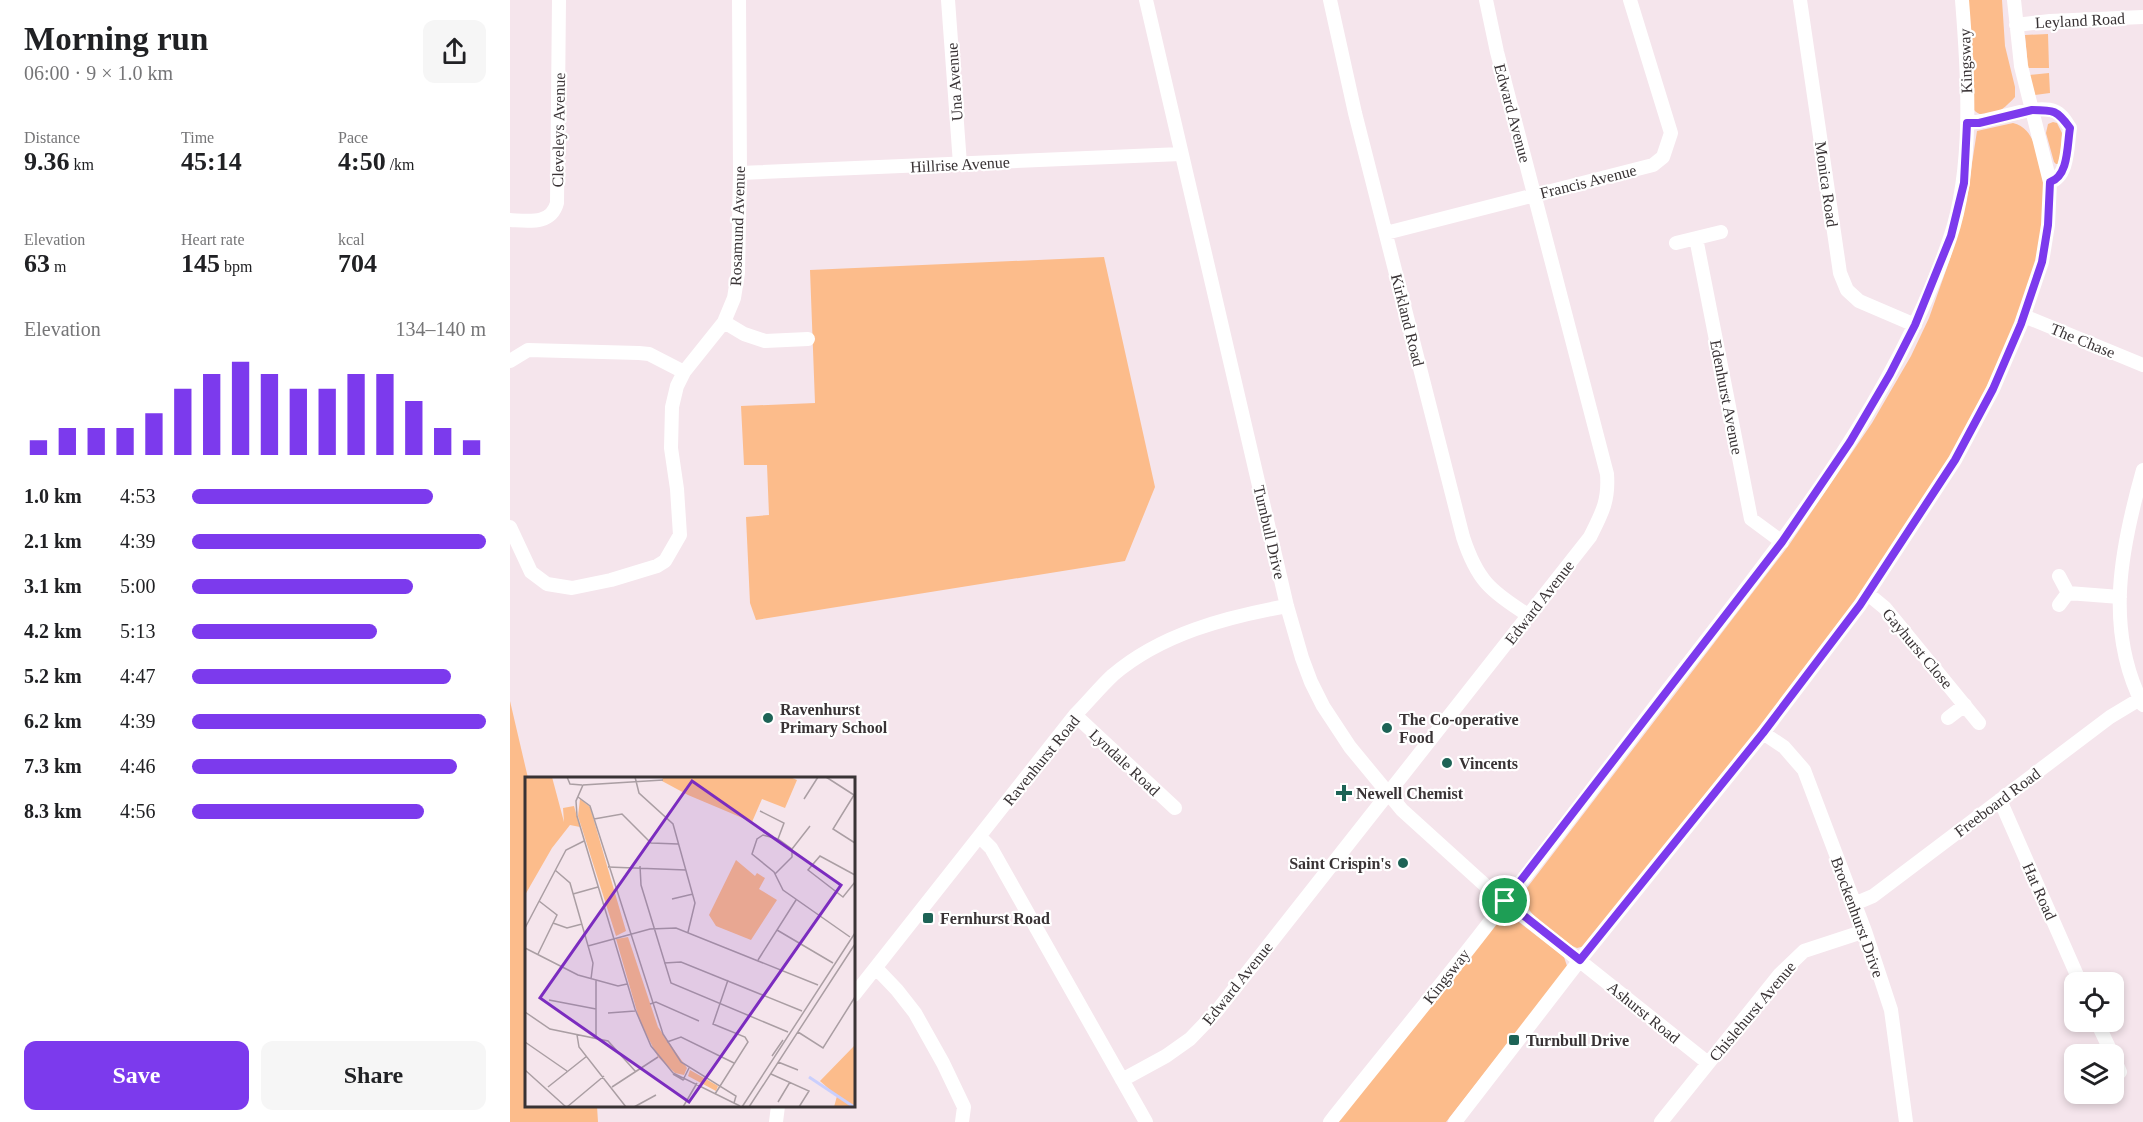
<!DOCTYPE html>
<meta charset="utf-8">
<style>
:root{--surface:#fff;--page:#f6f6f6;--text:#202124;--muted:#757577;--accent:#7c3aed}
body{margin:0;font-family:"Times New Roman",serif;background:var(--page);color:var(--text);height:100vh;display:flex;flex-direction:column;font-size:22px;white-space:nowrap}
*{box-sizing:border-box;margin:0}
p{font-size:20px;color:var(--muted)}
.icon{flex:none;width:33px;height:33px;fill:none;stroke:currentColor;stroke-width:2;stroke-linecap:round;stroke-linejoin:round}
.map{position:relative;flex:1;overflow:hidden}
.sheet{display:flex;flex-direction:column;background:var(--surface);width:510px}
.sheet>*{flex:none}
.tools{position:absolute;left:1554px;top:972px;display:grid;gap:12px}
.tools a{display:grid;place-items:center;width:60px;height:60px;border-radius:12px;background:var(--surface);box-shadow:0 3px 9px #0003;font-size:30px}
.pin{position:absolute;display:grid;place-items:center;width:51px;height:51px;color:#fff;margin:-26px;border:3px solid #fff;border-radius:50%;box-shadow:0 2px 6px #0007}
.round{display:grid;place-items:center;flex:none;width:63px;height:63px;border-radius:12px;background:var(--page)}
.head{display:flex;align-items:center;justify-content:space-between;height:102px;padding:0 24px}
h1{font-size:33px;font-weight:600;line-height:45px}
.stats{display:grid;grid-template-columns:repeat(3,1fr);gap:9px;height:102px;padding:6px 24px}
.stats div{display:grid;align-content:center}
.stats b{font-size:26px;font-weight:600}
.stats small{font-size:16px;font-weight:400}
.stats p{font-size:16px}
.chart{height:168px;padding:12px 24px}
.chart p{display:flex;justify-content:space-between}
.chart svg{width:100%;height:108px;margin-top:6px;stroke:var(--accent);stroke-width:6}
.action{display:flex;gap:12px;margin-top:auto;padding:12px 24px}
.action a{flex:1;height:69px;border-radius:12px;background:var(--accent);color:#fff;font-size:24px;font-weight:600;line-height:69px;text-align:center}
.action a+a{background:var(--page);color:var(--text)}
ul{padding:0 24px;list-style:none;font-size:20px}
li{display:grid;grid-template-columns:96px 72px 1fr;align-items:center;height:45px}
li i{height:15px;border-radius:8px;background:var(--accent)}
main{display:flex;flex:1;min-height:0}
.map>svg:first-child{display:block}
.green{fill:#fcbc8b}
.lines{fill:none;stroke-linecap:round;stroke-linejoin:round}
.street{stroke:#fff;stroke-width:14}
.route-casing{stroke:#fff;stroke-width:12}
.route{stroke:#7c3aed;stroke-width:8}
.poi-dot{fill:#1d6356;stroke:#fff;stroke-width:2}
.labels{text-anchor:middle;stroke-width:4.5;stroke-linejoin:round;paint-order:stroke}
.street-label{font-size:16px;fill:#393335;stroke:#fff}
.poi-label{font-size:16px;font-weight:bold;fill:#393335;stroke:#fff;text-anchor:start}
.inset-river{fill:none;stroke:#cacffd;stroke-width:3}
.inset-road{fill:none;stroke:#aa9ea3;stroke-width:1.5}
.view{fill:#7b2cbf;fill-opacity:0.15;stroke:#7b2cbf;stroke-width:3}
.inset-edge{fill:none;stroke:#393335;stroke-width:3}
</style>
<main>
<section class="sheet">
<div class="head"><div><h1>Morning run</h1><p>06:00 · 9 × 1.0 km</p></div><a class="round"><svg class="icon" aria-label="share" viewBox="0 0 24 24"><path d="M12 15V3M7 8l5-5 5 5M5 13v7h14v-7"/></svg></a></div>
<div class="stats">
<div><p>Distance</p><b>9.36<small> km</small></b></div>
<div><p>Time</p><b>45:14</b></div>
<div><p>Pace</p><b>4:50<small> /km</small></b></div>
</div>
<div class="stats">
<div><p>Elevation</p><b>63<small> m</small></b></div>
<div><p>Heart rate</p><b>145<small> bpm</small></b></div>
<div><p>kcal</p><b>704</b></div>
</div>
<div class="chart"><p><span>Elevation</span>134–140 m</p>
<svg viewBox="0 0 160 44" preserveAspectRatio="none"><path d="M5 44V38M15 44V33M25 44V33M35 44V33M45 44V27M55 44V17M65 44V11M75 44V6M85 44V11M95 44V17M105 44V17M115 44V11M125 44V11M135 44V22M145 44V33M155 44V38"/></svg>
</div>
<ul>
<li><b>1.0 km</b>4:53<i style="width:82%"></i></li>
<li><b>2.1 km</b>4:39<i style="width:100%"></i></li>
<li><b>3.1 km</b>5:00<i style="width:75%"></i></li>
<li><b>4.2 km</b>5:13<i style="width:63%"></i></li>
<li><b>5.2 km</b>4:47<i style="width:88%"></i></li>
<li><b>6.2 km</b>4:39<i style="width:100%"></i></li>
<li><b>7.3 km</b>4:46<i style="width:90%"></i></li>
<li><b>8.3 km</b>4:56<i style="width:79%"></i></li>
</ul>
<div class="action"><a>Save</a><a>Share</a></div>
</section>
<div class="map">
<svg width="1633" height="1122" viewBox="0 0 1633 1122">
<rect width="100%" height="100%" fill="#f5e5ec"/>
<path class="green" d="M1458,0h34l3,46 10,41v10c-11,12 -28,28 -43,11z
M1538,34l1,34h-21l-3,-33z
M1539,73l1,20 -15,2 -6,-20z
M1543,122l4,1 5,10 -2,27 -1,4h-3l-2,-2 -8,-29 2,-9z
M1503,123c21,5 23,28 28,47 14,56 -12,124 -35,175 -67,153 -163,280 -267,409 -51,64 -103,128 -154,192l-8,2 -7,-3c-13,-11 -51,-35 -47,-52l266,-348 83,-122 39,-67 18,-38 21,-59 16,-57 11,-71z
M594,257l51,230 -30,74 -369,59 -6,-17 -4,-86 23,-2 -2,-50h-23l-3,-59 74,-3 -5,-133z
M0,701l18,77 -2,328h71l1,16h-88z
M1005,919l49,38 3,9 -4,7 -117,149h-108l158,-199 8,-3z"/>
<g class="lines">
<path class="street" d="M438,0l12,164
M636,0l141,606 15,52 9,24 12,24 27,41 52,63 85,77 221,176
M820,0l25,113 108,424c14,43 27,54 65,78
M1290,0l40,273 7,17 12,11 56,24
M1506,25l34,-4 93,-4
M1457,123c23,0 68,-20 87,-12 8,3 12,11 16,17 -3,17 -1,48 -20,54
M230,173l441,-19
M0,220c19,1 41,5 47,-17l2,-203
M876,233l267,-68 10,-8 8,-24 -41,-133
M1186,238l55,281 31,23
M1166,243l45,-11
M1514,316l119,49
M214,322l20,12 21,7 43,-2
M0,361l18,-11 111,3 10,1 35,18
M1633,470c-22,78 -39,159 0,235
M0,527l21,45 16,12 25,4 39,-8 46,-14 8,-5 15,-26 -3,-46 -6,-41 1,-41 5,-21 7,-14 40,-50 10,-24 4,-25 2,-100 -1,-173
M1549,576l9,17 -9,12
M1558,593l52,4
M1358,594l17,14 94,115
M565,715l100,93
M1438,718l17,-13
M1253,733l21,14 20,23 61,161 26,79 15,112
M1490,800l80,182
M470,837l11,11 155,274
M1344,904l19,-8 237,-179 30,-18
M366,968l21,22 18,23 28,50 21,44 -2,15
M344,995l221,-280c13,-13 25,-28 38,-40 48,-41 113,-58 174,-69
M1587,1022l15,32
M1604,1058l6,14
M612,1080l44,-24 24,-17 26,-27 374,-475c12,-24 19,-36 17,-63l-110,-422 -11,-52
M266,1122l2,-16
M820,1122c54,-68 109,-134 162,-203 59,-75 116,-151 174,-227 109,-141 226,-283 284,-454 24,-71 18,-164 12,-238
M945,1122l125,-162 183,-227 97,-128 95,-145 38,-71 28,-65 21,-62 6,-37 2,-43 -29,-116 -7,-66
M1151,1122l119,-148 24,-23 61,-20"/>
</g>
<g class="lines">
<defs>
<path id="route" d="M1522,110c22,0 25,0 38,18 -3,17 -1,48 -20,54l-2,43 -6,37 -21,62 -28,65 -38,71 -95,145 -97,128 -183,227 -75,-59 277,-359 68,-100 40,-68 25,-49 36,-89 13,-53 3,-60h12z"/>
</defs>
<use href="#route" class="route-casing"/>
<use href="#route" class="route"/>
</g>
<g class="poi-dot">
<circle cx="258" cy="718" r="6"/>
<circle cx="877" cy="728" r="6"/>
<circle cx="937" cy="763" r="6"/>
<path d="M831 784h6v6h6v6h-6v6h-6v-6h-6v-6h6z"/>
<circle cx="893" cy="863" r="6"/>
<rect x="412" y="912" width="12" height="12" rx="3"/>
<rect x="998" y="1034" width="12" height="12" rx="3"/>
</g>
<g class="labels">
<g class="street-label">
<text transform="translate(1570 20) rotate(-3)" y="6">Leyland Road</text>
<text transform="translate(1455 61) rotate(-92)" y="6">Kingsway</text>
<text transform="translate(444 82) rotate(-94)" y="6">Una Avenue</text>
<text transform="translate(1003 113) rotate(75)" y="6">Edward Avenue</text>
<text transform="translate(48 130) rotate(-89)" y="6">Cleveleys Avenue</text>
<text transform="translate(450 164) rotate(-3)" y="6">Hillrise Avenue</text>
<text transform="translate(1078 181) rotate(-14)" y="6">Francis Avenue</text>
<text transform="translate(1317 184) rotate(82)" y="6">Monica Road</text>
<text transform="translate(227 226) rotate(-88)" y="6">Rosamund Avenue</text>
<text transform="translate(898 320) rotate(76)" y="6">Kirkland Road</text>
<text transform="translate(1573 340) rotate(22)" y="6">The Chase</text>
<text transform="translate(1217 397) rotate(79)" y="6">Edenhurst Avenue</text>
<text transform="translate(760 532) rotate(77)" y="6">Turnbull Drive</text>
<text transform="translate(1029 602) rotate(-52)" y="6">Edward Avenue</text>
<text transform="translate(1408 648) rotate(50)" y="6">Gayhurst Close</text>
<text transform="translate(531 760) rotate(-51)" y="6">Ravenhurst Road</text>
<text transform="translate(615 762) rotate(43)" y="6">Lyndale Road</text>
<text transform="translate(1487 802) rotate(-37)" y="6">Freeboard Road</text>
<text transform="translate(1530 891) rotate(66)" y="6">Hat Road</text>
<text transform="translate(1348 917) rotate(70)" y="6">Brockenhurst Drive</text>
<text transform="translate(936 976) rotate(-52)" y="6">Kingsway</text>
<text transform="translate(727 983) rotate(-51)" y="6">Edward Avenue</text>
<text transform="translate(1242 1011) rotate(-50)" y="6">Chislehurst Avenue</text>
<text transform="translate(1134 1012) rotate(39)" y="6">Ashurst Road</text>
</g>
<g class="poi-label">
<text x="270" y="715">Ravenhurst<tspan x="270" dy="18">Primary School</tspan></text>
<text x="889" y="725">The Co-operative<tspan x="889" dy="18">Food</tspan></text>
<text x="949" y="769">Vincents</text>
<text x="846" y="799">Newell Chemist</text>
<text x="881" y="869" text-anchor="end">Saint Crispin's</text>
<text x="430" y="924">Fernhurst Road</text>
<text x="1016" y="1046">Turnbull Drive</text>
</g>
</g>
<g transform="translate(15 777)">
<rect width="330" height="330" fill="#f5e5ec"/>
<path d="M0,0h27l12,45 -1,-14 11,-2 6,21 -10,-2 -18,23 -27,47zM138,0h127l7,3 -12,28 -23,-9 -10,23 -64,-27 -26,-14zM55,22l10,8 36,124 -10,5 -38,-120zM211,83l19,16 2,-3 8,5 -6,11 18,11 -26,40 -35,-14 -7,-11zM103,160l30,90 29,41 -3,7 -9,-2 -17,-16 -18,-35 -24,-83zM330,268v62h-21l3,-11 -17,-15zM165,293l28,16 -2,5 -28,-15z" fill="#fcbc8b"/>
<path class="inset-river" d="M284,300l45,30"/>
<path class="inset-road" d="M42,0l3,7 12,1M110,0l4,16 34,31 22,79 -7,29M301,0l28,18M138,3l-80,5 -7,16 1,15 58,193 16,37 22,27 67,33M329,18l-21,34 22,14M53,20l12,9 73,228 18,28 55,34 -2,7M279,22l14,-22M235,34l24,12 -6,16M69,42l28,-5 29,29 27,1M267,72l-14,-10 -15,-4 -6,4 -5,15 22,18 9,18 67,47M115,89l1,19 30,98 117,49M83,90l78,3M30,93l15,13 23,80 -2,16M250,97l17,-17v-8l18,-23M330,98l-35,-19 -12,14 35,27 12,-15M48,117l25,-7M147,122l21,-5M28,146l14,5 15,-4M0,151l41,-78 18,-9M252,153l56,33M63,169l62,-17 26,-1 142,57M0,171l53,27 40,11 9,-2M13,177l19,-39 -18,-14M233,183l38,-60M139,186l17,-1 121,49M71,203v57M24,223l47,9M125,227l6,-2 43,19M0,235l25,17 58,12 28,31M83,236l27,-2M273,255l25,16 32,-51M52,258l2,12 47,60M0,265l42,29M142,265l14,-5 53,26M247,279l11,-16M253,285l20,8M0,293l41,37M148,297l10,6 6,-12M246,297l38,17 -10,16M23,310l39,-31M87,310l46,-30M190,317l33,-52 -3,-5 -32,-13 15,-44M253,325l12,-20M42,330l37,-31M109,330l22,-12M158,330l14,-24M217,330l113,-174M224,330l106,-163"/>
<path class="view" d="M167,4l149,104 -152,217 -149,-104z"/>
<rect width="330" height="330" class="inset-edge"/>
</g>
</svg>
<div class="tools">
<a><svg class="icon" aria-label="locate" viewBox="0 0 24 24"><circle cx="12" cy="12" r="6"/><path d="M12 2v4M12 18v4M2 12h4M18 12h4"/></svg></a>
<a><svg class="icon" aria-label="layers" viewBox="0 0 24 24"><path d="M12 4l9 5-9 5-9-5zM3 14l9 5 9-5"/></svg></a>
</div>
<div class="pin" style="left:995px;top:901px;background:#1e9e55"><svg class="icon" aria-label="arrive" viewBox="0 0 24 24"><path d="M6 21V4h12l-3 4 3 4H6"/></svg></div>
</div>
</main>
